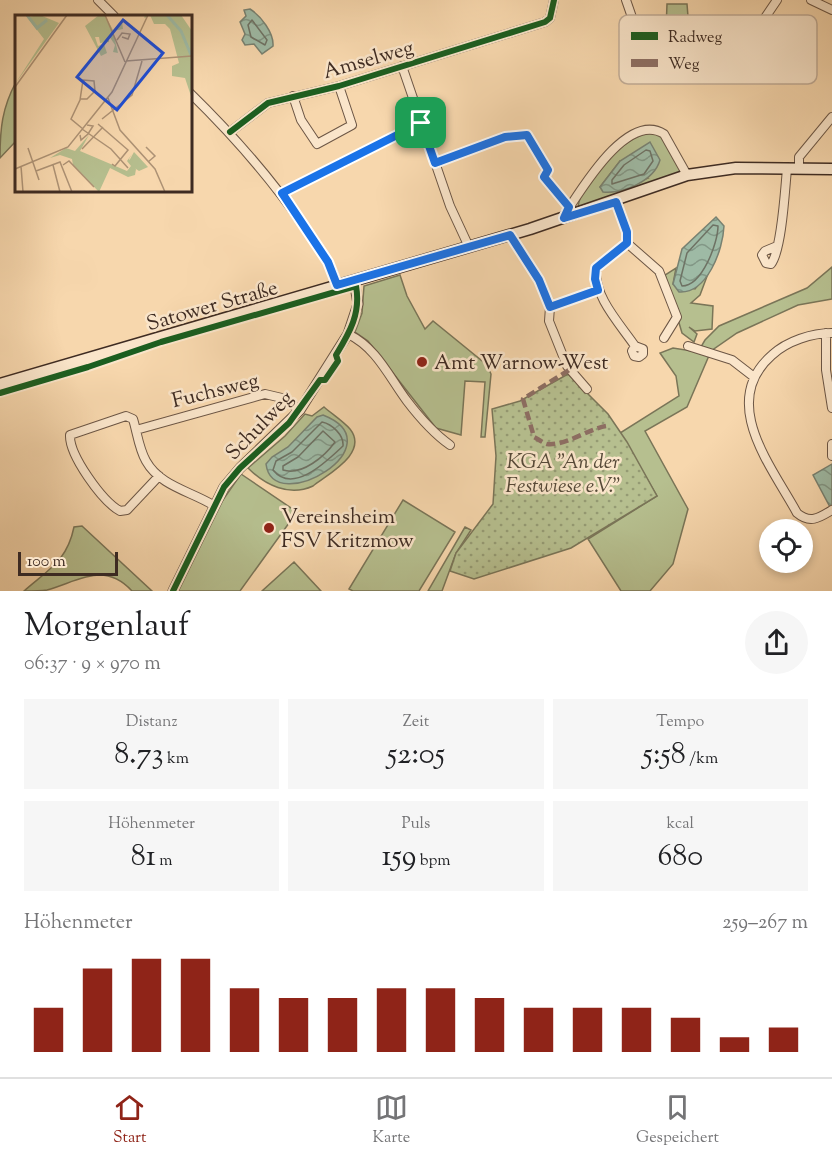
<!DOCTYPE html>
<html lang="de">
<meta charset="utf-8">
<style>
:root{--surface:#fff;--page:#f6f6f6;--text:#202124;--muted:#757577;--line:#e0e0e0;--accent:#8f2418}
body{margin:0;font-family:"Sorts Mill Goudy",serif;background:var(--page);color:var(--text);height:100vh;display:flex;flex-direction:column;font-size:22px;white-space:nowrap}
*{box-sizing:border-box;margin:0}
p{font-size:20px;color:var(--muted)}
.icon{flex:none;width:33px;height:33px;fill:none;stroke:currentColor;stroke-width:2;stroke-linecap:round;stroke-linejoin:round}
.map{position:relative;height:591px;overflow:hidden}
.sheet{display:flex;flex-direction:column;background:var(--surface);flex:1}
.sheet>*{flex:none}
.buttons{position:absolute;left:759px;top:519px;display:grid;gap:12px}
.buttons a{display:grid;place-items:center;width:54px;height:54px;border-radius:50%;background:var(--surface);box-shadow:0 3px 9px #0003;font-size:30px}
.scale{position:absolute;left:18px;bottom:15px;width:100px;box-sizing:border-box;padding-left:6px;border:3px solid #3e2b22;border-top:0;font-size:16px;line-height:21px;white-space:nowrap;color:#3e2b22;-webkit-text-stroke:4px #fae5ca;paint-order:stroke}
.pin{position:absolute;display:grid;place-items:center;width:51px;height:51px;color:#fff;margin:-26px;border-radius:12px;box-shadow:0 3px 9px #0006}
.round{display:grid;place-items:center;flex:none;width:63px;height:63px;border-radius:32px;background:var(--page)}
.head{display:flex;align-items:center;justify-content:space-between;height:102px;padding:0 24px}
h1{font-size:33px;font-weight:600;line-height:45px}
.figures{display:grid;grid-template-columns:repeat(3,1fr);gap:9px;height:102px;padding:6px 24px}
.figures div{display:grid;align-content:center;border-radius:0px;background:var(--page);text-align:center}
.figures b{font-size:30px;font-weight:600}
.figures small{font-size:16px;font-weight:400}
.figures p{font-size:16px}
.chart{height:168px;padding:12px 24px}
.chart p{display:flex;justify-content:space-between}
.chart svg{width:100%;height:108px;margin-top:6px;stroke:var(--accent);stroke-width:6}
.tab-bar{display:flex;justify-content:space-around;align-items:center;height:84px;border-top:2px solid var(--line);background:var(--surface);font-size:16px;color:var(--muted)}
.tab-bar a{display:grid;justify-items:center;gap:3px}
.tab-bar .selected{color:var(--accent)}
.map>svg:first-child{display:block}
.green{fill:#b6bf8f;stroke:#7a7558;stroke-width:1.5;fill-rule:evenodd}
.garden{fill:url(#garden-dots);stroke:#7a7558;stroke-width:1.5}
.water{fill:url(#water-waves);stroke:#788171;stroke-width:1.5}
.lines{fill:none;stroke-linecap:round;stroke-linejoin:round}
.shore{stroke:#6e7264;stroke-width:1.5}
.minor-casing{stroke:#6c5645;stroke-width:10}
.tertiary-casing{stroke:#6c5645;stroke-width:11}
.secondary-casing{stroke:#3e2b22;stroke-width:13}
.minor{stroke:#fae5ca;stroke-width:8}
.tertiary{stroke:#fae5ca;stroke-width:9}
.secondary{stroke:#fae5ca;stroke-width:10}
.quiet{stroke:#8d6e63;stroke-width:4.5;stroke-dasharray:9 4.5;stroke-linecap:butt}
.cycleway-casing{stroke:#fae5ca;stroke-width:10}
.cycleway{stroke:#1b5e20;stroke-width:6}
.route-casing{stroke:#fff;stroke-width:12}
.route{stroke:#1a73e8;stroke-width:8}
.poi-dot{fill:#8f2418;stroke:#fae5ca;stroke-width:2}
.labels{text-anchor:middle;stroke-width:5;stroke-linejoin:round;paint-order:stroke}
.street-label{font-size:21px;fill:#3e2b22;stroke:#fae5ca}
.poi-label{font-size:21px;fill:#3e2b22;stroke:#fae5ca;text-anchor:start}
.park-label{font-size:21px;font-style:italic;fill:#564938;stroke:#fae5ca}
.inset-river{fill:none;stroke:#9ebaa5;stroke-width:3}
.inset-road{fill:none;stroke:#ad9275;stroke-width:1.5}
.view{fill:#1d4ed8;fill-opacity:0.15;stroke:#1d4ed8;stroke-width:3}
.inset-edge{fill:none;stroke:#3e2b22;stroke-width:3}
.key{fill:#fae5ca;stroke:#c2ad98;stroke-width:1.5}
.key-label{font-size:16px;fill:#3e2b22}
</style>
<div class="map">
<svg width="832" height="591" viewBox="0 0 832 591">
<defs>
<pattern id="garden-dots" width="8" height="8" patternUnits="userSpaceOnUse" patternTransform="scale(1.5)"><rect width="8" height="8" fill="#b6bf8f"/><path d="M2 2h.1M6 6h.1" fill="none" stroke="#959b74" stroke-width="1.8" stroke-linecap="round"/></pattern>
<pattern id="water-waves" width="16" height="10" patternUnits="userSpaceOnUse" patternTransform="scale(1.5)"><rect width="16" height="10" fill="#9ebaa5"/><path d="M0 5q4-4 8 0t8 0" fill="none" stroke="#829786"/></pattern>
</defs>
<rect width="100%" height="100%" fill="#f7d7ad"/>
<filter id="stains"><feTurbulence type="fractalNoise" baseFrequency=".00333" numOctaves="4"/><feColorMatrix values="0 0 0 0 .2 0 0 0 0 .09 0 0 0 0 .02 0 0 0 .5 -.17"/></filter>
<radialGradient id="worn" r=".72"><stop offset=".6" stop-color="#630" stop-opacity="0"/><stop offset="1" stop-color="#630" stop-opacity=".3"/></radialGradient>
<path class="green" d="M667,4h20l2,25 -23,1z
M16,82v59l-16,17c0,-29 2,-50 16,-76z
M651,132l11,4 18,33v4l-99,36 -3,-2c4,-29 46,-70 73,-75zM620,161l28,17 -37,14 -11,-5z
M832,267v32l-34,6 -61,28 -26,18 -24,56 -42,24 43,78 -15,55 -23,27h-29l-33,-52 69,-43 -37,-63 59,-37 -3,-20 -16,-23 13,-5 25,4 7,-12 14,-14 88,-38z
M676,268l-3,16 22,5 14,-18 -9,24 -9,8 22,3 -1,23 -17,2 -6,-4 8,7 -3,8 -12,-9 -17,-58z
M400,275l7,21 18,33 8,-8 54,44 4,9 -6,63h-4l4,-55 -20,-1 -4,54 -25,-7 -68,-87 -13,-9 7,-19 2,-27z
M324,407c8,7 19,14 26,22 19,24 -22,45 -37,57 -24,11 -48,-1 -65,-18l37,-32 20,-22 7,2z
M241,474l56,38 -57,79h-63l41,-84z
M403,500l52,32 -36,59h-66l-4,-2z
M82,526l70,65h-20c-28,-30 -53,-10 -85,-1 -7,1 -16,1 -23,1 25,-22 43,-30 50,-64z
M465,527l6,3 -15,23 -14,38h-14z
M294,562l27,29h-59z"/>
<path class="garden" d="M568,374l40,40 19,28 30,54 -86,52 -97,31 -24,-8 6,-18 37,-49 3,-48 -4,-47 28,-8z"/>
<path class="water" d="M250,9c11,7 24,24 23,37l-11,8 -8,-10 -9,1 -3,-5 3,-6 -5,-12 6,-6 -2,-6z
M650,142l10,18c-6,21 -37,34 -57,32l-3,-5 20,-26z
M716,217l8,9c-1,24 -17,68 -45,66l-6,-8 9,-35z
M323,415c76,30 -50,104 -57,49l6,-7 16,-10 29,-30z
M832,464v41l-2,2 -17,-32z"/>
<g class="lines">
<path class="shore" d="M252,20l15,20 -2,5 -14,-8 -3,-12z
M646,150l4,1 3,10 -9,13 -32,10v-4l12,-15z
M713,225l5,1c0,17 -16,60 -36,60l-2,-5 7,-28z
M322,422c10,2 22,13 21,24 -16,15 -50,49 -70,24l3,-9 16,-9z
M323,431l12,11c-10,14 -33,34 -52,28v-4l15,-9z"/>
<defs>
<path id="minor" d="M98,0l16,16
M626,0l8,23 5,3 13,4 49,-1 45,10 8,-5 23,-34
M811,0l21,10
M402,66l48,140 19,41
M190,93c43,42 80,84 113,132 14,20 28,37 34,60
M293,96l8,24 16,24 35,-19 -13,-39
M230,132l38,-29 71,-17 206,-64 5,-4 4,-18
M435,163l70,-26 22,-2 21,35 -4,7 25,30
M799,169v-12l33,-40
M282,193l139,-70
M616,202l11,30v11l-31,25c-3,28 24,56 39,78l8,3v5l-4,3 -5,-1 -2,-5 3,-5
M564,218l3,-7c16,-24 61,-100 97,-77l23,41
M510,235l29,45 11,27 -1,14 18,45 20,23
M627,243l32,28 18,46 -13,21
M777,246l-12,5 -3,4 4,8 5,1c11,-14 14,-76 16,-95
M550,307l48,-17
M826,333v37l6,38
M832,333c-20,0 -45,8 -60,22 -54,47 0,112 25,158 13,11 22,5 35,-3
M348,334c29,14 41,43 59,67 13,17 26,32 43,44
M688,346l44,14 22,17
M136,430l129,-36 17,4 18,12
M832,444v12
M159,476l-32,34 -7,1c-18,-10 -51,-56 -50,-76l56,-19 7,3c4,13 6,30 13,42 14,25 44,30 67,44"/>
<path id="tertiary" d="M173,591l51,-104 16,-19 60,-58 48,-76 10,-30 -4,-24"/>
<path id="secondary" d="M0,384l530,-155 157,-54 49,-7 96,1"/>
</defs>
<use href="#minor" class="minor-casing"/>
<use href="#tertiary" class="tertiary-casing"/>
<use href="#secondary" class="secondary-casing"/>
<use href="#minor" class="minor"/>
<use href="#tertiary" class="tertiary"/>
<use href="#secondary" class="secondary"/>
<path class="quiet" d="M569,370l-46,29 11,38c4,2 9,6 13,7 19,2 41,-15 59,-18"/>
<defs>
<path id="cycleway" d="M230,132l38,-29 71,-17 206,-64 5,-4 4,-18
M0,393l88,-26 73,-25 195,-56c5,27 -6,46 -20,69l2,6 -13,19h-5l-31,43 -49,45 -16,19 -51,104"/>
</defs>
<use href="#cycleway" class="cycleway-casing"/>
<use href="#cycleway" class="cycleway"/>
</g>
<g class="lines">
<defs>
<path id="route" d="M421,123l14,40 70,-26 22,-2 21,35 -4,7 25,30 -5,11 52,-16 11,30v11l-31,25 -1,11 3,11 -48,17 -11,-27 -29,-45 -173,50 -9,-23 -46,-69z"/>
</defs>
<use href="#route" class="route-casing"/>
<use href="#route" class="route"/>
</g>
<g class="poi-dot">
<circle cx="422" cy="362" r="6"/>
<circle cx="269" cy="528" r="6"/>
</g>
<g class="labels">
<g class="street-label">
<text transform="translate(368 59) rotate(-16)" y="7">Amselweg</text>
<text transform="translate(212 305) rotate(-16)" y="7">Satower Straße</text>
<text transform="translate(215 390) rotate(-14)" y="7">Fuchsweg</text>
<text transform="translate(259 425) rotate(-46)" y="7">Schulweg</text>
</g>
<g class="poi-label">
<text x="434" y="369">Amt Warnow-West</text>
<text x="281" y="523">Vereinsheim<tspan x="281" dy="24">FSV Kritzmow</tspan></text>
</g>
<g class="park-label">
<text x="563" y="468">KGA "An der<tspan x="563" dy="24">Festwiese e.V."</tspan></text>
</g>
</g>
<g transform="translate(15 15)">
<rect width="177" height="177" fill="#f7d7ad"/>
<path d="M25,0l19,8 -44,61 29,-45 -17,-22zM84,0h6l8,15 5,-2 4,-7 1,8 -10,2 5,22 -5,-1 2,-7 -6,-9v6l-9,1 -1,-6h-4l3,9 6,-2 3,9 -6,3 -16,-30zM131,0h35l11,16v68l-7,-21 -13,-2v-10l7,-3 -9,-34 -5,-5h-11l-4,-9 -5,3 -1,-1zM74,120l-9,16 47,20 4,-5 -4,-5 5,-7 -3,5 7,10 -1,6 -7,2 -18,-9 -11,24 -26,-27 -1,-6 -12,-4 -10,3 16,-10 9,3z" fill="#b6bf8f"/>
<path d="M119,137l14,15 -9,4 -6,-4 -4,-6z" fill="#b6bf8f"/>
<path class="inset-river" d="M12,0l10,13 10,-8M152,0l14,16 10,24"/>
<path class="inset-road" d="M90,0l20,47M102,25l5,-7 8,1 -2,5 -6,-2M111,46l66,-5M0,72l52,-72M93,83l12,32 35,39 10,23M65,84h7l8,-8 -1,-10 -11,-1 -3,20 -9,19 12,10M87,104l30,-24 10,-34M83,109l30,26 -13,16 -3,-2M67,114l29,20 17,19M65,120l1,5 7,-6 5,-8 -6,-1M131,132l9,9 -7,6M13,133l11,32M67,134l21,-22M38,150l7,27M48,150l6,-4 25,26M6,151l2,26M0,154l53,-22 44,-55 36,-77M21,156l24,-9 12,30"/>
<path class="view" d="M108,5l40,33 -46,57 -40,-33z"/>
<rect width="177" height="177" class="inset-edge"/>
</g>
<rect x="619" y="15" width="198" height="69" rx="9" class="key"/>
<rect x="631" y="32" width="27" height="8" fill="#1b5e20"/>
<rect x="631" y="59" width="27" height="8" fill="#8d6e63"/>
<g class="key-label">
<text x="668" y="42">Radweg</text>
<text x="668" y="69">Weg</text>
</g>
<rect width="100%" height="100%" filter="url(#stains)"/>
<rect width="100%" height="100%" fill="url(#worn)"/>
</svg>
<div class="buttons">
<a><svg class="icon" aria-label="locate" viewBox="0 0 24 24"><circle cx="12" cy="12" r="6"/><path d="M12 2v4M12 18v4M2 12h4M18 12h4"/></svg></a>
</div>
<div class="scale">100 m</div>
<div class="pin" style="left:421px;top:123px;background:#1e9e55"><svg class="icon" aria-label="arrive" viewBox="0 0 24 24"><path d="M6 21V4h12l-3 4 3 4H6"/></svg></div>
</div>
<section class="sheet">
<div class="head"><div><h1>Morgenlauf</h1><p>06:37 · 9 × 970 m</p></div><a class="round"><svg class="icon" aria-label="share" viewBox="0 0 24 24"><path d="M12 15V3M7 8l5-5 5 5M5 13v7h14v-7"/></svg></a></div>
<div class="figures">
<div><p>Distanz</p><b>8.73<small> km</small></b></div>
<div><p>Zeit</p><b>52:05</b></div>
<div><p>Tempo</p><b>5:58<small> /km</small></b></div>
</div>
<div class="figures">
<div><p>Höhenmeter</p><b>81<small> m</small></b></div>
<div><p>Puls</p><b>159<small> bpm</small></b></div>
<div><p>kcal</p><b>680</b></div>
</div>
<div class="chart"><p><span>Höhenmeter</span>259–267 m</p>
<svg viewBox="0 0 160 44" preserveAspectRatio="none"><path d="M5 44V26M15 44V10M25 44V6M35 44V6M45 44V18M55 44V22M65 44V22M75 44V18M85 44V18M95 44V22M105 44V26M115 44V26M125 44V26M135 44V30M145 44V38M155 44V34"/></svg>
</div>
</section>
<nav class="tab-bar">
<a class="selected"><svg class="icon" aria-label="home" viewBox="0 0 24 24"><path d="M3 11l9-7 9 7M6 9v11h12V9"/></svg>Start</a>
<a><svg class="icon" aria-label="map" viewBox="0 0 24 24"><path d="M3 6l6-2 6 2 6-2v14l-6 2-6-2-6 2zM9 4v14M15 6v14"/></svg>Karte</a>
<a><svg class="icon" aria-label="saved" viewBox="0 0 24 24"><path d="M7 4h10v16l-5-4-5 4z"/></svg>Gespeichert</a>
</nav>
